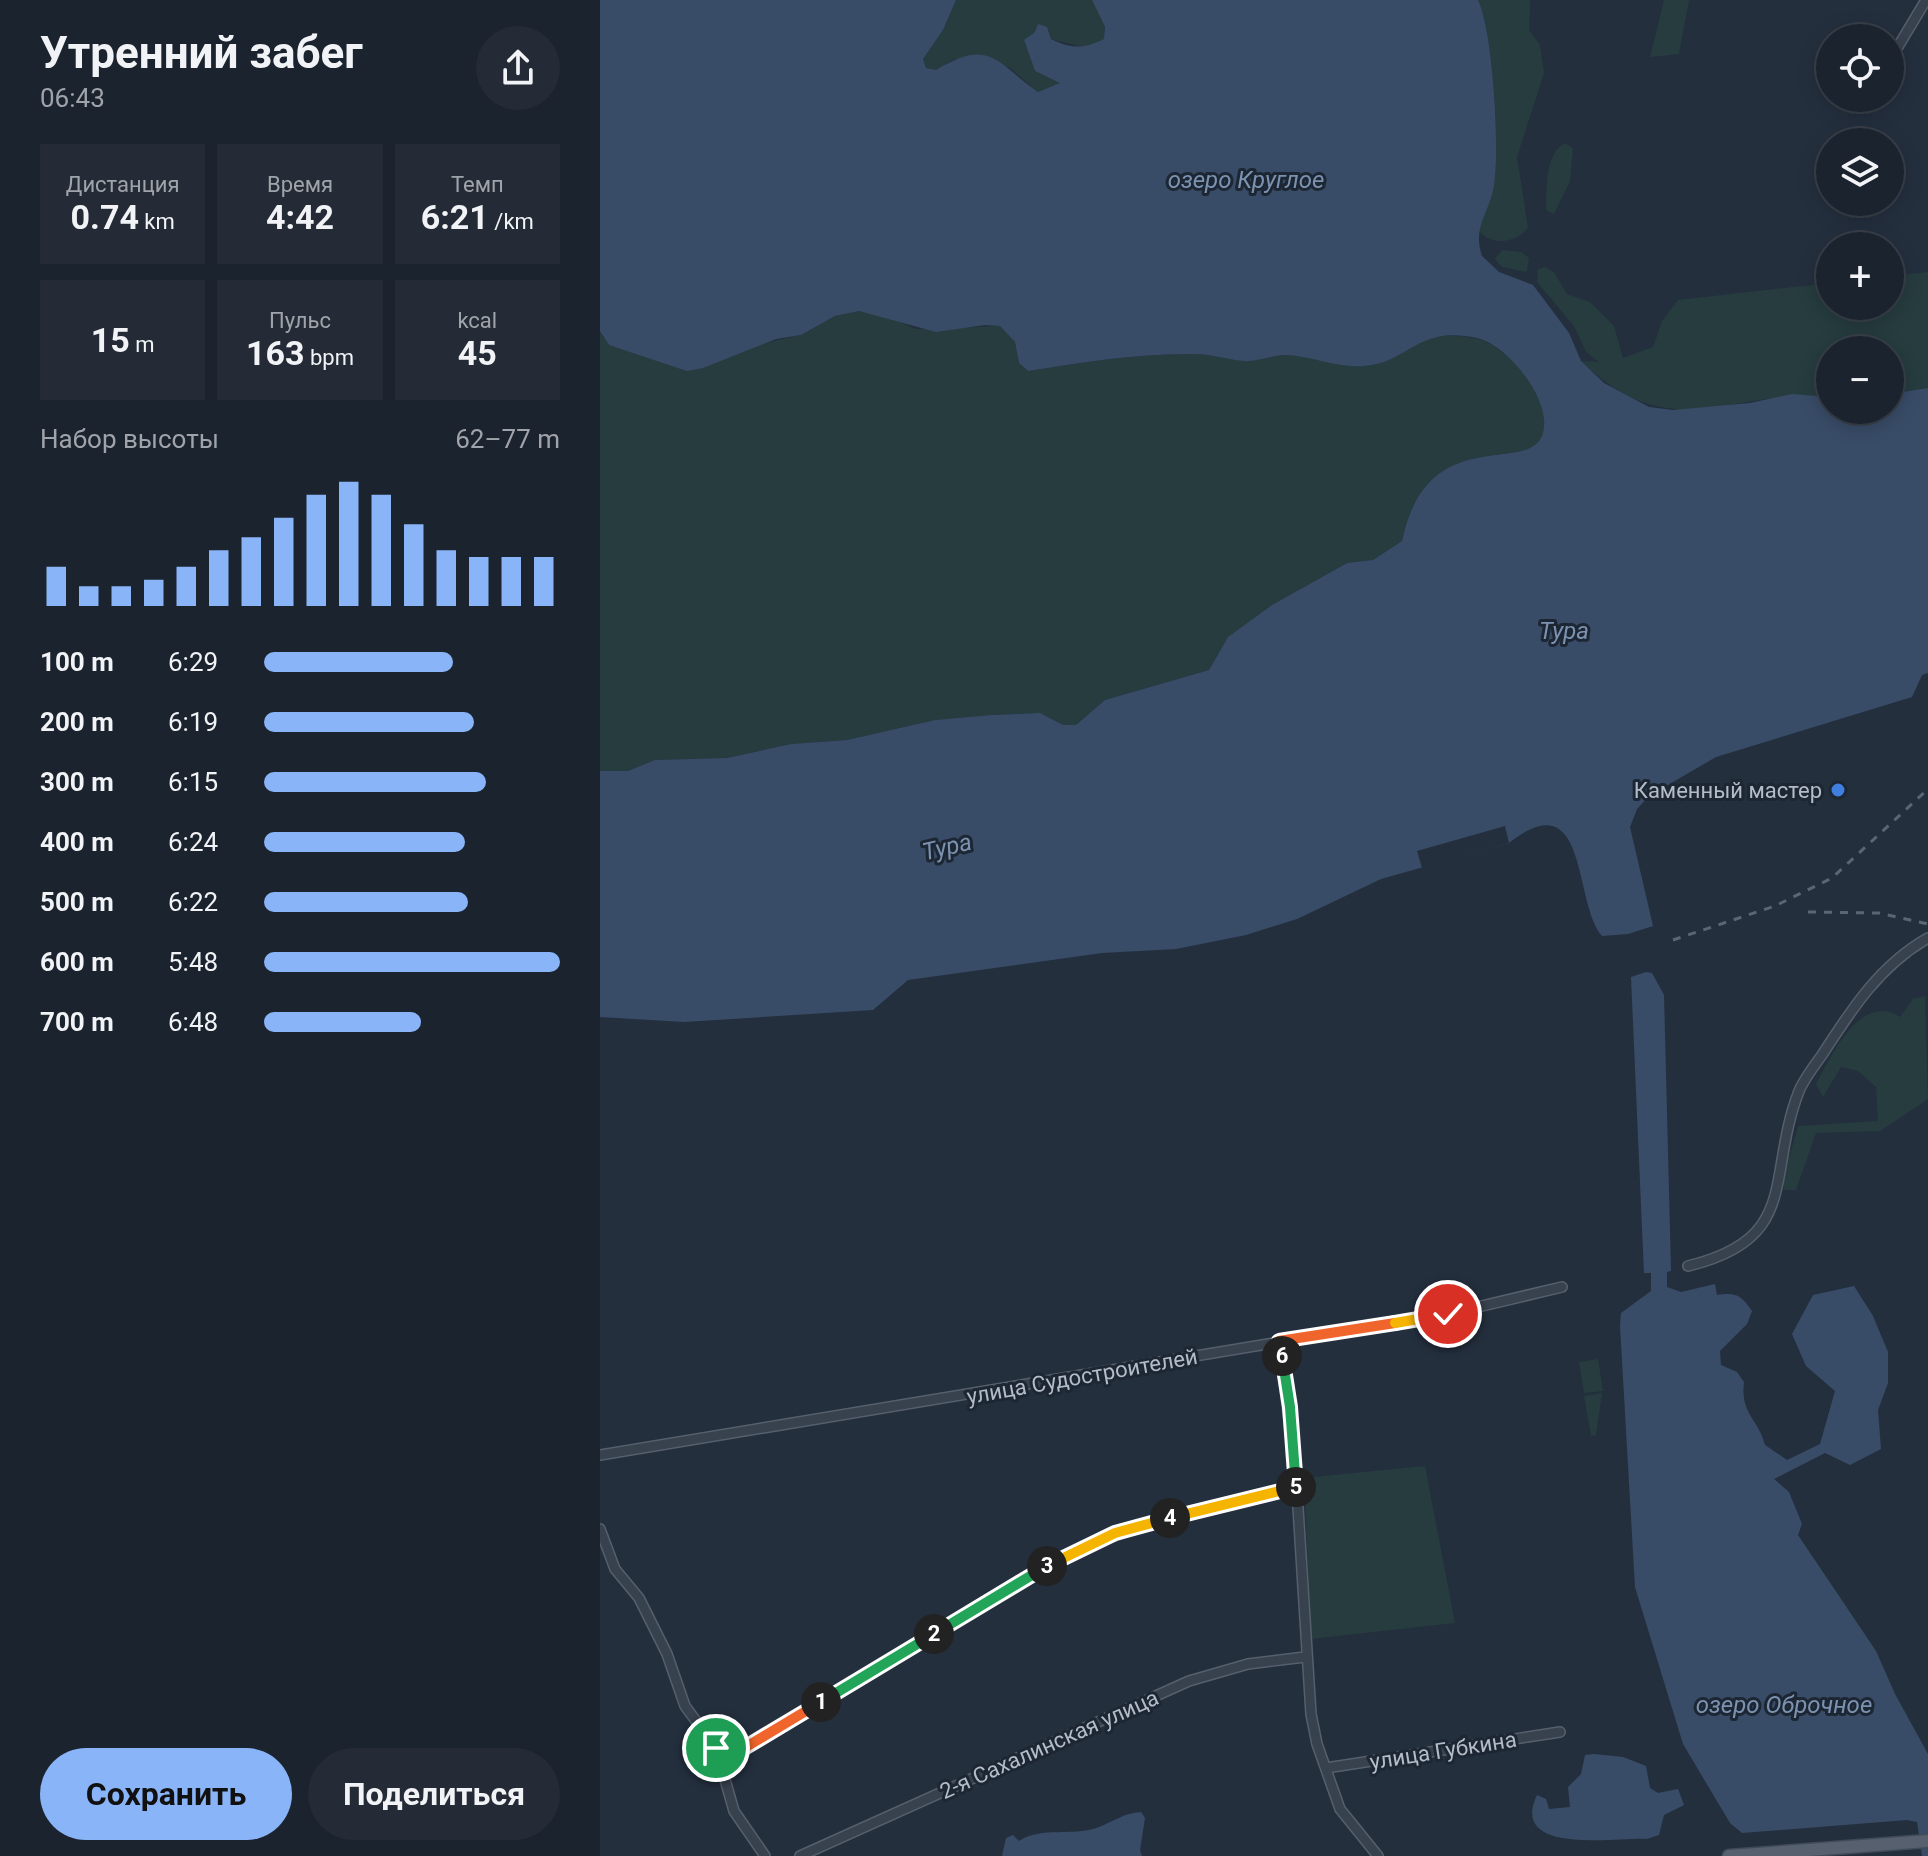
<!DOCTYPE html>
<html lang="ru">
<meta charset="utf-8">
<style>
:root{--surface:#1b232e;--page:#242b36;--text:#f1f3f6;--muted:#a0a4aa;--line:#39404a;--accent:#8ab4f8}
body{margin:0;font-family:Roboto,sans-serif;background:var(--page);color:var(--text);height:100vh;display:flex;flex-direction:column;font-size:30px;white-space:nowrap}
*{box-sizing:border-box;margin:0}
p{font-size:26px;color:var(--muted)}
.icon{flex:none;width:44px;height:44px;fill:none;stroke:currentColor;stroke-width:2;stroke-linecap:round;stroke-linejoin:round}
.map{position:relative;flex:1;overflow:hidden}
.side{display:flex;flex-direction:column;background:var(--surface);width:600px}
.side>*{flex:none}
.fabs{position:absolute;left:1216px;top:24px;display:grid;gap:16px}
.fabs a{display:grid;place-items:center;width:88px;height:88px;border-radius:50%;background:var(--surface);box-shadow:0 4px 20px #0003,0 0 0 2px var(--line);font-size:40px}
.pin{position:absolute;display:grid;place-items:center;width:68px;height:68px;color:#fff;margin:-34px;border:4px solid #fff;border-radius:50%;box-shadow:0 2px 8px #0007}
.km{position:absolute;width:40px;height:40px;margin:-20px;border-radius:50%;background:#222;color:#fff;font-size:22px;line-height:40px;text-align:center}
.round{display:grid;place-items:center;flex:none;width:84px;height:84px;border-radius:42px;background:var(--page)}
.overview{display:flex;align-items:center;justify-content:space-between;height:136px;padding:0 40px}
h1{font-size:44px;font-weight:700;line-height:60px}
.stats{display:grid;grid-template-columns:repeat(3,1fr);gap:12px;height:136px;padding:8px 40px}
.stats div{display:grid;align-content:center;border-radius:0px;background:var(--page);text-align:center}
.stats b{font-size:34px;font-weight:700}
.stats small{font-size:22px;font-weight:400}
.stats p{font-size:22px}
.chart{height:224px;padding:16px 40px}
.chart p{display:flex;justify-content:space-between}
.chart svg{width:100%;height:144px;margin-top:8px;stroke:var(--accent);stroke-width:6}
.button{display:flex;gap:16px;margin-top:auto;padding:16px 40px}
.button a{flex:1;height:92px;border-radius:48px;background:var(--accent);color:#111;font-size:32px;font-weight:700;line-height:92px;text-align:center}
.button a+a{background:var(--page);color:var(--text)}
ul{padding:0 40px;list-style:none;font-size:26px}
li{display:grid;grid-template-columns:128px 96px 1fr;align-items:center;height:60px}
li i{height:20px;border-radius:10px;background:var(--accent)}
main{display:flex;flex:1;min-height:0}
.map>svg:first-child{display:block}
.green{fill:#263c3f}
.water{fill:#394c67}
.pier{fill:#242f3e}
.lines{fill:none;stroke-linecap:round;stroke-linejoin:round}
.minor-casing{stroke:#565f6c;stroke-width:12}
.major-casing{stroke:#414a57;stroke-width:15}
.minor{stroke:#38414e;stroke-width:9}
.major{stroke:#56606e;stroke-width:12}
.rail{stroke:#5a6575;stroke-width:3;stroke-dasharray:8 8;stroke-linecap:butt}
.split-1-casing{stroke:#fff;stroke-width:16}
.split-2-casing{stroke:#fff;stroke-width:16}
.split-3-casing{stroke:#fff;stroke-width:16}
.split-4-casing{stroke:#fff;stroke-width:16}
.split-5-casing{stroke:#fff;stroke-width:16}
.split-6-casing{stroke:#fff;stroke-width:16}
.split-7-casing{stroke:#fff;stroke-width:16}
.split-8-casing{stroke:#fff;stroke-width:16}
.split-1{stroke:#f0652b;stroke-width:10}
.split-2{stroke:#22a559;stroke-width:10}
.split-3{stroke:#22a559;stroke-width:10}
.split-4{stroke:#f5b400;stroke-width:10}
.split-5{stroke:#f5b400;stroke-width:10}
.split-6{stroke:#22a559;stroke-width:10}
.split-7{stroke:#f0652b;stroke-width:10}
.split-8{stroke:#f5b400;stroke-width:10}
.shop-dot{fill:#3f7fe0;stroke:#1d2633;stroke-width:3}
.labels{text-anchor:middle;stroke-width:6;stroke-linejoin:round;paint-order:stroke}
.poi-label{font-size:22px;fill:#b4bcc9;stroke:#1d2633;text-anchor:end}
.street-label{font-size:22px;fill:#b4bcc9;stroke:#1d2633}
.water-label{font-size:24px;font-style:italic;fill:#7c92b1;stroke:#1d2633}
</style>
<main>
<section class="side">
<div class="overview"><div><h1>Утренний забег</h1><p>06:43</p></div><a class="round"><svg class="icon" aria-label="share" viewBox="0 0 24 24"><path d="M12 15V3M7 8l5-5 5 5M5 13v7h14v-7"/></svg></a></div>
<div class="stats">
<div><p>Дистанция</p><b>0.74<small> km</small></b></div>
<div><p>Время</p><b>4:42</b></div>
<div><p>Темп</p><b>6:21<small> /km</small></b></div>
</div>
<div class="stats">
<div><b>15<small> m</small></b></div>
<div><p>Пульс</p><b>163<small> bpm</small></b></div>
<div><p>kcal</p><b>45</b></div>
</div>
<div class="chart"><p><span>Набор высоты</span>62–77 m</p>
<svg viewBox="0 0 160 44" preserveAspectRatio="none"><path d="M5 44V32M15 44V38M25 44V38M35 44V36M45 44V32M55 44V27M65 44V23M75 44V17M85 44V10M95 44V6M105 44V10M115 44V19M125 44V27M135 44V29M145 44V29M155 44V29"/></svg>
</div>
<ul>
<li><b>100 m</b>6:29<i style="width:64%"></i></li>
<li><b>200 m</b>6:19<i style="width:71%"></i></li>
<li><b>300 m</b>6:15<i style="width:75%"></i></li>
<li><b>400 m</b>6:24<i style="width:68%"></i></li>
<li><b>500 m</b>6:22<i style="width:69%"></i></li>
<li><b>600 m</b>5:48<i style="width:100%"></i></li>
<li><b>700 m</b>6:48<i style="width:53%"></i></li>
</ul>
<div class="button"><a>Сохранить</a><a>Поделиться</a></div>
</section>
<div class="map">
<svg width="1328" height="1856" viewBox="0 0 1328 1856">
<rect width="100%" height="100%" fill="#242f3e"/>
<path class="green" d="M356,0h136l13,27 -1,12 -17,9 -36,-9 -4,-12 -23,14 11,30 27,12 -24,9 -29,-25 -54,-8 -19,11 -10,-2 -3,-9 20,-29z
M878,0h52l-1,30 11,15 4,28 -27,84 11,71c-13,15 -38,19 -50,1 5,-19 15,-35 17,-54 4,-35 -2,-145 -17,-175z
M1064,0h25l-10,54 -29,3z
M965,143l8,5 -3,33 -16,33 -8,-4c1,-22 -2,-55 19,-67z
M902,250l19,2 8,6 -2,14 -25,-5 -7,-8z
M945,267l9,5 13,22 23,8 24,24 9,32 30,-11 9,-26 16,-21 152,-17v23h60v-30l38,-4v116l-38,6v-44h-60v47c-105,-9 -157,52 -249,-36l18,1 -13,-10 -12,-26 -37,-44 1,-13z
M259,311l28,6 29,12 84,-3 15,16 4,21 9,8c56,-9 111,-18 168,-17 16,0 32,6 48,7 14,1 28,-6 42,-6 29,1 60,11 90,9 9,-1 19,-9 27,-14 24,-14 47,-18 75,-11 30,7 78,64 64,97 -17,39 -115,-14 -140,105l-29,19 -26,3 -75,42 -44,32 -19,33 -104,30 -29,25h-13l-24,-12 -47,2 -57,5 -88,20 -56,4 -64,14 -71,2 -28,11h-28v-440l9,14 36,10 106,-9 50,-11 34,-19z
M1325,996l3,103 -48,32 -64,2 -20,57h-12l-1,-11 15,-53 80,-5 -2,-34 -18,-16 -17,-4 -18,30 -7,-13c15,-28 45,-93 84,-67l13,-18z
M998,1359l5,32 -19,2 -5,-31z
M1002,1393l-6,42 -5,1 -7,-40z
M825,1466l30,157 -144,16 -7,-161z"/>
<path class="water" d="M0,0h356l-13,30 -20,29 3,9 10,2c55,-33 60,-7 102,22l22,-9 -25,-12 -11,-31 11,-8 3,-8 9,3 4,12c20,10 33,10 53,0l1,-12 -13,-27h386c15,30 22,151 16,185 -4,27 -22,42 -12,71l17,16 34,13 36,48 12,28 23,22 45,24 24,3 77,-7 42,-9 38,3v13h60v-16l38,-6v285l-6,2 -10,22 -196,60 -67,39 -12,13 -7,18 23,99 -25,8 -26,2c-29,-33 -13,-156 -93,-93l-128,36 -84,40 -51,16 -70,14 -74,4 -194,27 -35,30 -189,12 -84,-5v-246h28l27,-11 72,-2 64,-14 56,-4 88,-20 57,-5 48,-2 23,12h13l29,-25 104,-30 19,-33 44,-32 75,-42 26,-3 29,-19c25,-119 123,-66 140,-105 13,-33 -34,-91 -65,-98 -61,-13 -69,26 -114,28 -27,2 -50,-10 -77,-11 -14,0 -28,7 -42,6 -16,-1 -32,-7 -48,-7 -57,-1 -112,8 -168,17l-9,-8 -4,-21 -15,-16 -15,-1 -49,7 -77,-21 -24,5 -34,19 -25,4 -73,29 -16,3 -78,-26 -9,-14z
M1046,972l6,1 12,22 7,276 -4,1v15l14,5 34,-8 2,11c19,-3 24,0 35,16l-5,13 -27,27 1,14 16,7 7,10c-4,32 14,36 21,63l22,15 33,-16 15,-53 -29,-25 -14,-32 21,-39 41,-9 19,30 15,36v31l-10,27 3,39 -31,16 -25,-12 -51,26 15,13 13,32 -4,11 78,116 19,43 33,60v102h-6l-5,-34 -10,-2 -165,13 -12,-10 -47,-79 -48,-157 -15,-261 1,-13 30,-22v-18h-7l-13,-296z
M994,1754l29,3 23,9 4,22 8,5 20,-4 6,16 -20,10 -5,20 -12,4c-29,-2 -139,17 -110,-44l9,4 3,10 21,-2 -2,-20 13,-13 4,-19z
M541,1812l4,6 -5,32 2,6h-140l4,-18 7,-3 6,6c22,-15 55,-4 80,-14 15,-6 25,-14 42,-15z"/>
<path class="pier" d="M905,826l4,17 -87,25 -5,-17z"/>
<g class="lines">
<defs>
<path id="minor" d="M1290,60l36,-60
M1267,99l1,-1
M1088,1266c113,-27 78,-90 111,-175 5,-12 15,-25 23,-36 29,-45 58,-90 106,-117
M679,1341l17,135 15,238 6,30 23,65 38,47
M0,1455l848,-141 114,-27
M0,1529l15,40 24,29 28,56 18,52 31,42 18,63 31,45
M121,1762l362,-215 68,-24 145,-34
M726,1768l234,-36
M200,1856l389,-175 59,-17 57,-7"/>
<path id="major" d="M1129,1856l199,-15"/>
</defs>
<use href="#minor" class="minor-casing"/>
<use href="#major" class="major-casing"/>
<use href="#minor" class="minor"/>
<use href="#major" class="major"/>
<path class="rail" d="M1208,912l71,1 49,11
M1073,940l102,-34 57,-28 96,-89"/>
</g>
<g class="lines">
<defs>
<path id="split-1" d="M116,1748l5,14 100,-60"/>
<path id="split-2" d="M221,1702l113,-68"/>
<path id="split-3" d="M334,1634l113,-68"/>
<path id="split-4" d="M447,1566l68,-33 55,-15"/>
<path id="split-5" d="M570,1518l126,-31"/>
<path id="split-6" d="M682,1356l8,51 6,80"/>
<path id="split-7" d="M682,1356l-3,-15 116,-18"/>
<path id="split-8" d="M795,1323l53,-9"/>
</defs>
<use href="#split-1" class="split-1-casing"/>
<use href="#split-2" class="split-2-casing"/>
<use href="#split-3" class="split-3-casing"/>
<use href="#split-4" class="split-4-casing"/>
<use href="#split-5" class="split-5-casing"/>
<use href="#split-6" class="split-6-casing"/>
<use href="#split-7" class="split-7-casing"/>
<use href="#split-8" class="split-8-casing"/>
<use href="#split-1" class="split-1"/>
<use href="#split-2" class="split-2"/>
<use href="#split-3" class="split-3"/>
<use href="#split-4" class="split-4"/>
<use href="#split-5" class="split-5"/>
<use href="#split-6" class="split-6"/>
<use href="#split-7" class="split-7"/>
<use href="#split-8" class="split-8"/>
</g>
<circle class="shop-dot" cx="1238" cy="790" r="8"/>
<g class="labels">
<g class="poi-label">
<text x="1222" y="798">Каменный мастер</text>
</g>
<g class="street-label">
<text transform="translate(482 1376) rotate(-10)" y="8">улица Судостроителей</text>
<text transform="translate(449 1744) rotate(-24)" y="8">2-я Сахалинская улица</text>
<text transform="translate(843 1750) rotate(-9)" y="8">улица Губкина</text>
</g>
<g class="water-label">
<text x="646" y="188">озеро Круглое</text>
<text x="964" y="639">Тура</text>
<text transform="translate(347 847) rotate(-13)" y="8">Тура</text>
<text x="1184" y="1713">озеро Оброчное</text>
</g>
</g>
</svg>
<div class="fabs">
<a><svg class="icon" aria-label="locate" viewBox="0 0 24 24"><circle cx="12" cy="12" r="6"/><path d="M12 2v4M12 18v4M2 12h4M18 12h4"/></svg></a>
<a><svg class="icon" aria-label="layers" viewBox="0 0 24 24"><path d="M12 4l9 5-9 5-9-5zM3 14l9 5 9-5"/></svg></a>
<a>+</a>
<a>−</a>
</div>
<div class="pin" style="left:116px;top:1748px;background:#1e9e55"><svg class="icon" aria-label="arrive" viewBox="0 0 24 24"><path d="M6 21V4h12l-3 4 3 4H6"/></svg></div>
<div class="pin" style="left:848px;top:1314px;background:#d93025"><svg class="icon" aria-label="check" viewBox="0 0 24 24"><path d="M5 12l5 5 9-10"/></svg></div>
<b class="km" style="left:221px;top:1702px">1</b>
<b class="km" style="left:334px;top:1634px">2</b>
<b class="km" style="left:447px;top:1566px">3</b>
<b class="km" style="left:570px;top:1518px">4</b>
<b class="km" style="left:696px;top:1487px">5</b>
<b class="km" style="left:682px;top:1356px">6</b>
</div>
</main>
